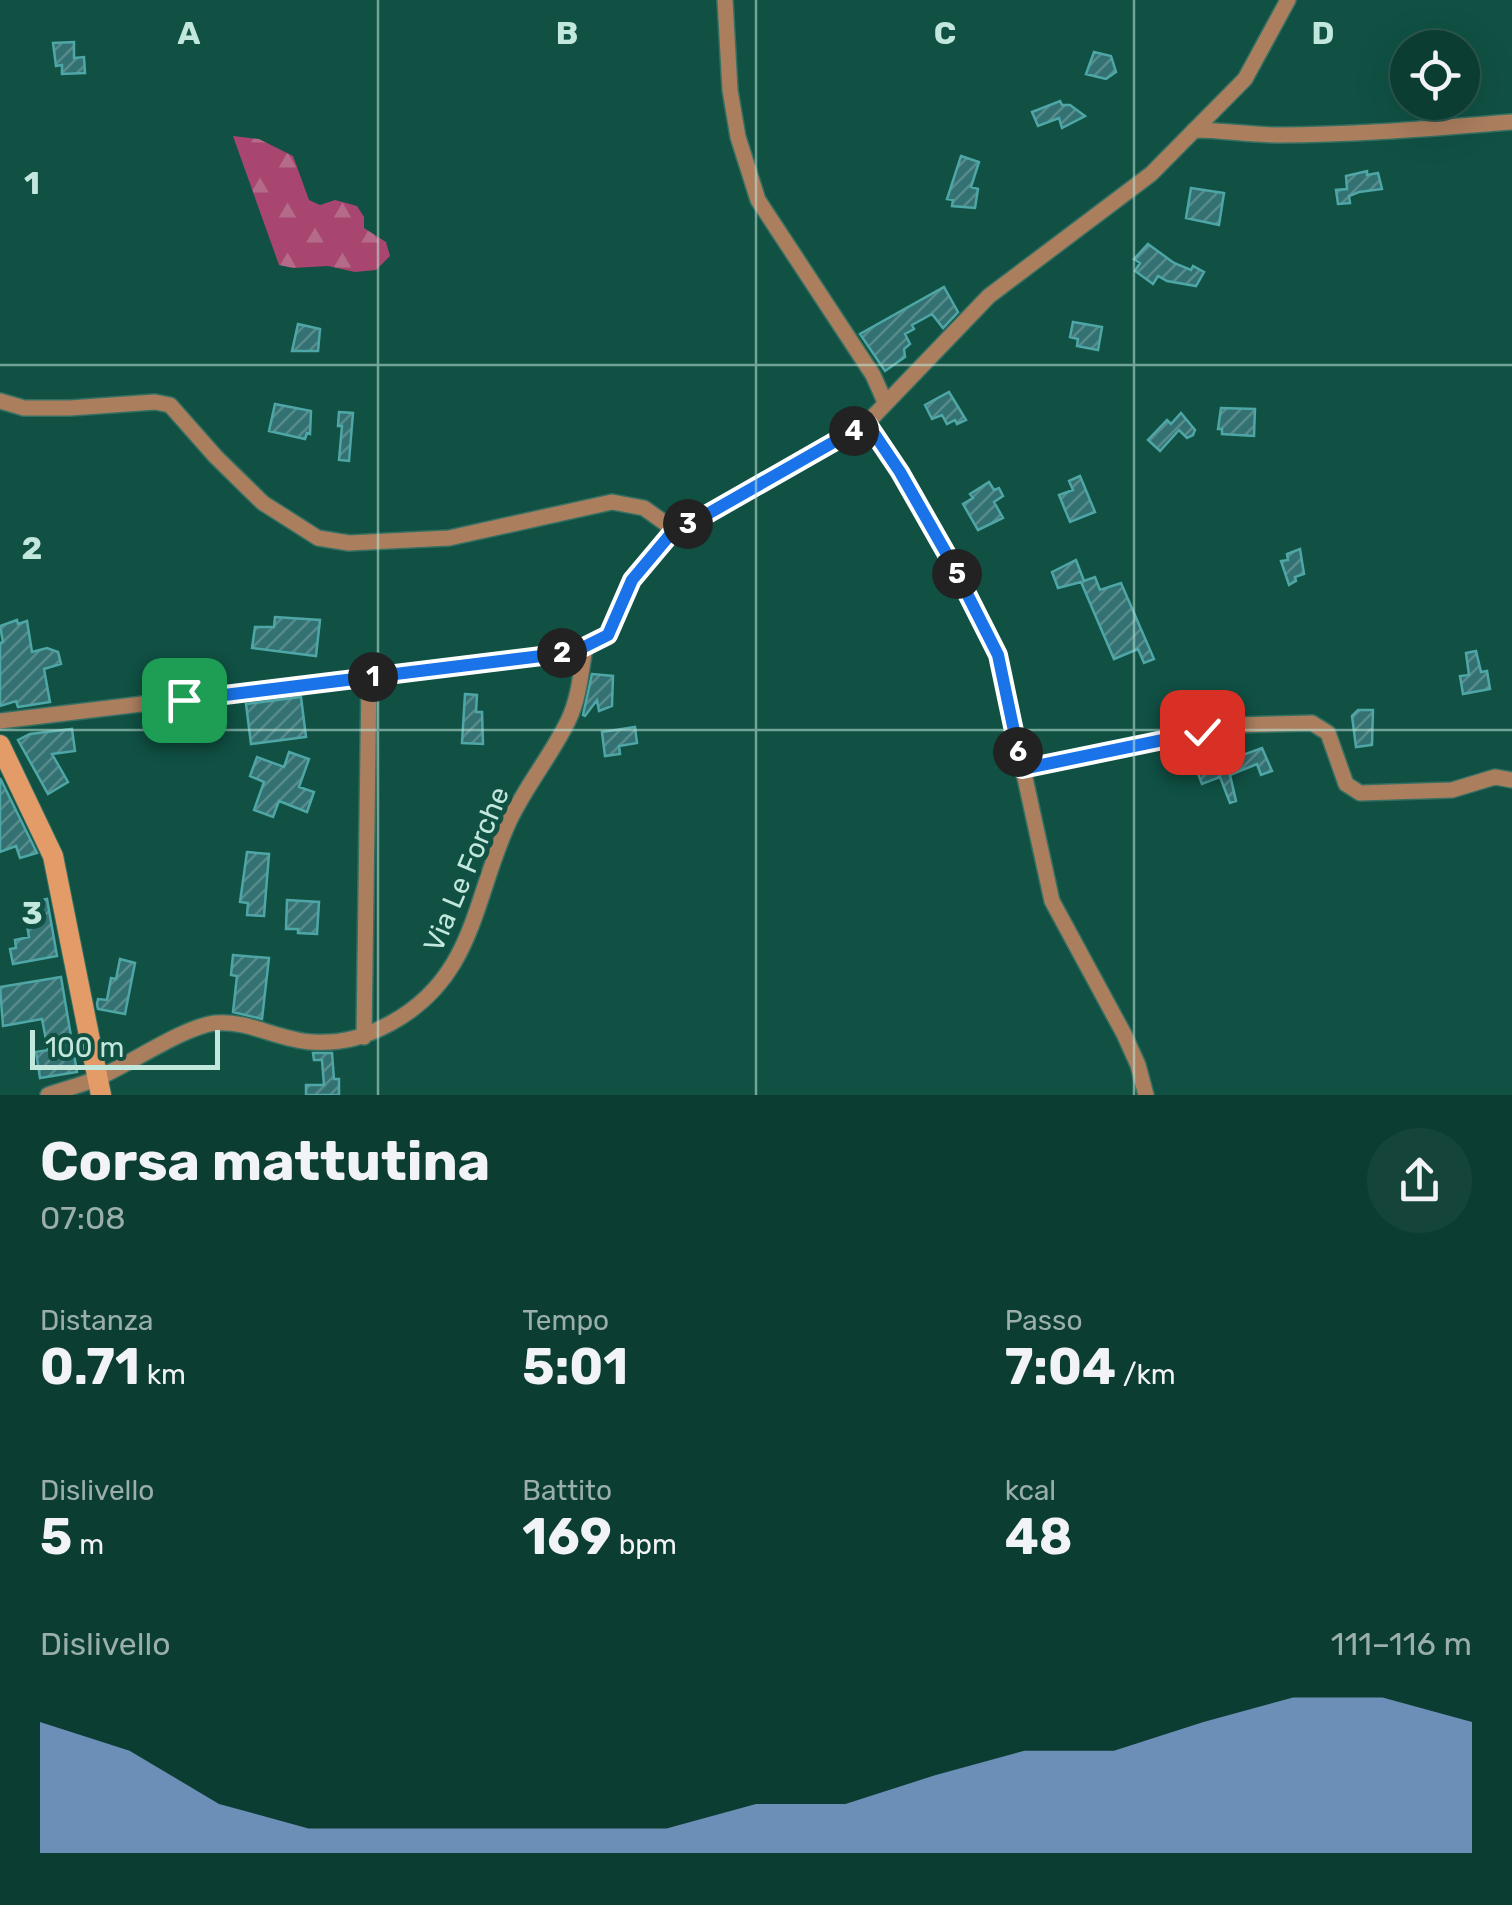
<!DOCTYPE html>
<html lang="it">
<meta charset="utf-8">
<style>
:root{--surface:#0c3d33;--page:#15443b;--text:#f1f3f6;--muted:#9aaeac;--line:#2c564e;--accent:#95b2f1}
body{margin:0;font-family:Rubik,sans-serif;background:var(--page);color:var(--text);height:100vh;display:flex;flex-direction:column;font-size:38px;white-space:nowrap}
*{box-sizing:border-box;margin:0}
p{font-size:32px;color:var(--muted)}
.icon{flex:none;width:55px;height:55px;fill:none;stroke:currentColor;stroke-width:2;stroke-linecap:round;stroke-linejoin:round}
.map{position:relative;height:1095px;overflow:hidden}
.panel{display:flex;flex-direction:column;background:var(--surface);flex:1}
.panel>*{flex:none}
.buttons{position:absolute;left:1390px;top:30px;display:grid;gap:20px}
.buttons a{display:grid;place-items:center;width:90px;height:90px;border-radius:50%;background:var(--surface);box-shadow:0 10px 40px #0002,0 0 0 2px var(--line);font-size:50px}
.scale{position:absolute;left:30px;bottom:25px;width:190px;box-sizing:border-box;padding-left:10px;border:5px solid #c2e7dc;border-top:0;font-size:28px;line-height:35px;white-space:nowrap;color:#c2e7dc;-webkit-text-stroke:8px #105144;paint-order:stroke}
.pin{position:absolute;display:grid;place-items:center;width:85px;height:85px;color:#fff;margin:-42px;border-radius:20px;box-shadow:0 5px 15px #0006}
.km{position:absolute;width:50px;height:50px;margin:-25px;border-radius:50%;background:#222;color:#fff;font-size:28px;line-height:50px;text-align:center}
.round{display:grid;place-items:center;flex:none;width:105px;height:105px;border-radius:52px;background:var(--page)}
.head{display:flex;align-items:center;justify-content:space-between;height:170px;padding:0 40px}
h1{font-size:55px;font-weight:700;line-height:75px}
.metrics{display:grid;grid-template-columns:repeat(3,1fr);gap:15px;height:170px;padding:10px 40px}
.metrics div{display:grid;align-content:center}
.metrics b{font-size:50px;font-weight:700}
.metrics small{font-size:28px;font-weight:400}
.metrics p{font-size:28px}
.chart{height:280px;padding:20px 40px}
.chart p{display:flex;justify-content:space-between}
.chart svg{width:100%;height:180px;margin-top:10px;fill:var(--accent);opacity:.7}
.map>svg:first-child{display:block}
.forest{fill:url(#forest-firs)}
.building{fill:url(#building-hatch);stroke:#4fa6a6;stroke-width:2.5}
.lines{fill:none;stroke-linecap:round;stroke-linejoin:round}
.street-casing{stroke:#346f62;stroke-width:18}
.secondary-casing{stroke:#346f62;stroke-width:22}
.street{stroke:#ab7e5e;stroke-width:15}
.secondary{stroke:#e39b68;stroke-width:20}
.route-casing{stroke:#fff;stroke-width:20}
.route{stroke:#1a73e8;stroke-width:12}
.grid{fill:none;stroke:#c2e7dc;stroke-width:2.5;stroke-opacity:0.55}
.labels{text-anchor:middle;stroke-width:10;stroke-linejoin:round;paint-order:stroke}
.street-label{font-size:28px;fill:#c2e7dc;stroke:#105144}
.grid-label{font-size:32px;text-anchor:middle;font-weight:bold;fill:#c2e7dc;stroke:#105144;stroke-width:10;stroke-linejoin:round;paint-order:stroke}
</style>
<div class="map">
<svg width="1512" height="1095" viewBox="0 0 1512 1095">
<defs>
<pattern id="forest-firs" width="22" height="20" patternUnits="userSpaceOnUse" patternTransform="scale(2.5)"><rect width="22" height="20" fill="#a84670"/><path d="M5 1l3.5 6h-7zM16 11l3.5 6h-7z" fill="#b66a8a"/></pattern>
<pattern id="building-hatch" width="6" height="6" patternUnits="userSpaceOnUse" patternTransform="scale(2.5)"><rect width="6" height="6" fill="#337172"/><path d="M-1 1l2-2M0 6l6-6M5 7l2-2" fill="none" stroke="#588c8c"/></pattern>
</defs>
<rect width="100%" height="100%" fill="#105144"/>
<path class="forest" d="M233,136l26,3 34,17 16,44 11,5 15,-5 22,6 7,11v11l22,14 4,14 -14,14 -21,2 -27,-6 -35,2 -14,-3z"/>
<path class="building" d="M74,42v16l10,-1 1,16 -23,1v-9l-6,1 -3,-23z
M1094,52l17,4 5,16 -10,7 -20,-5z
M1060,101l2,4h8l15,11 -23,12 -3,-10 -21,8 -6,-14z
M961,156l18,6 -8,25 7,2 -3,19 -23,-2 1,-6 -6,-1z
M1367,171v4l11,-2 4,16 -23,3 -10,4 1,7 -12,1 -2,-14 11,-1 -1,-13z
M1191,188l33,5 -5,32 -33,-7z
M1148,244l26,19 17,7 2,-4 11,6 -8,14 -29,-5 -9,-5 -5,8 -18,-13 5,-8 -6,-4z
M944,287l14,25 -15,16 -11,-14 -20,11 2,4 -9,5 5,10 -6,5 1,8 -20,14 -25,-37z
M1073,322l29,5 -4,23 -21,-4 1,-7 -8,-2z
M298,324l22,5 -2,22h-26z
M949,392l17,28 -9,4 -2,-4 -8,4 -5,-9 -10,4 -7,-14z
M275,404l36,7 -1,23 -3,-1 -2,6 -36,-8z
M1221,408l34,1 -1,27 -32,-2v-5h-4z
M339,412l14,1 -4,48 -10,-1 3,-34h-4z
M1181,413l14,17 -2,5 -6,3 -8,-8 -19,21 -12,-11 19,-20 4,4z
M1080,476l15,36 -25,10 -11,-27 14,-5 -4,-9z
M989,482l5,8 5,-2 4,8 -9,6 9,16 -25,12 -15,-26 10,-6 -3,-4z
M1300,549l4,25 -9,3 1,4 -7,4 -8,-24 7,-1 -1,-6z
M1076,560l8,21 11,-4 5,13 21,-7 33,76 -10,4 -6,-14 -24,10 -33,-77 -23,6 -6,-16z
M275,617l45,3 -4,36 -64,-8 3,-21h19z
M17,620l1,4 9,-3 5,31 15,-4 11,4 3,12 -17,5 6,33 -32,5 -2,-6 -16,5v-63l3,-1 -3,-16z
M1476,651l5,21 6,-1 3,18 -27,5 -3,-18 9,-1 -3,-22z
M592,674l21,2 -1,30 -13,5 -2,-11 -12,16 -2,-1z
M465,694l12,1 -1,17h6l1,32 -21,-1z
M301,697l5,40 -55,7 -5,-40z
M1358,710h15l-1,35 -16,2 -4,-31z
M635,727l2,16 -18,3 1,8 -15,2 -3,-24z
M72,729l3,22 -23,3 16,28 -20,12 -30,-54 12,-6z
M1226,739l5,14 7,-3 2,6 22,-8 10,23 -11,4 -4,-11 -27,11 6,26 -6,2 -10,-26 -18,7 -9,-23 21,-7 -5,-12z
M289,752l20,7 -10,28 15,5 -7,20 -28,-11 -6,16 -19,-7 10,-28 -14,-6 7,-19 27,10z
M0,778l2,4 35,71 -17,5 -4,-12 -16,6z
M247,852l22,2 -5,62 -17,-1 1,-12 -8,-1z
M47,899l10,57 -44,8 -3,-15 6,-1 -1,-8 14,-3 -6,-34z
M287,900l32,2 -2,32 -19,-1v-4h-12z
M233,955l36,3 -7,61 -29,-7 4,-36 -6,-1z
M120,959l15,4 -10,51 -27,-5 -1,-5 1,-5 9,1 4,-22 5,1z
M61,977l16,95 -37,6 -4,-26 12,-2 -6,-31 -39,7 -3,-39z
M313,1053h19l2,26h5v16h-33v-10h18l-2,-25h-8z"/>
<g class="lines">
<defs>
<path id="street" d="M725,0l5,90 8,47 20,63 115,175 12,27
M1194,130c29,0 56,5 85,5 77,0 156,-7 233,-13
M0,401l24,7h46l85,-6 15,3 46,52 47,46 55,35 31,5 100,-5 163,-36 32,6 32,23
M867,423l33,50 49,85 49,97 54,246 72,133 14,31 8,30
M0,721l574,-69 35,-17 22,-55 38,-45 198,-112 122,-127 162,-122 94,-95 43,-79
M1023,769l214,-44 75,-2 16,10 18,51 14,9 92,-3 43,-13 17,3
M364,1037l5,-360
M48,1095c16,-6 34,-10 50,-17 32,-14 85,-51 117,-55 34,-3 63,17 97,19 30,2 53,-5 79,-19 82,-45 82,-120 116,-197 16,-37 43,-68 61,-105 11,-23 13,-48 17,-74"/>
<path id="secondary" d="M0,745l53,111 48,239"/>
</defs>
<use href="#street" class="street-casing"/>
<use href="#secondary" class="secondary-casing"/>
<use href="#street" class="street"/>
<use href="#secondary" class="secondary"/>
</g>
<g class="lines">
<defs>
<path id="route" d="M184,700l390,-48 34,-17 24,-55 37,-44 198,-113 33,49 49,86 49,97 24,114 180,-37"/>
</defs>
<use href="#route" class="route-casing"/>
<use href="#route" class="route"/>
</g>
<path class="grid" d="M378,0v1095M756,0v1095M1134,0v1095M0,365h1512M0,730h1512"/>
<g class="labels">
<g class="street-label">
<text transform="translate(466 869) rotate(-67)" y="10">Via Le Forche</text>
</g>
</g>
<g class="grid-label">
<text x="189" y="44">A</text>
<text x="567" y="44">B</text>
<text x="945" y="44">C</text>
<text x="1323" y="44">D</text>
<text x="32" y="194">1</text>
<text x="32" y="559">2</text>
<text x="32" y="924">3</text>
</g>
</svg>
<div class="buttons">
<a><svg class="icon" aria-label="locate" viewBox="0 0 24 24"><circle cx="12" cy="12" r="6"/><path d="M12 2v4M12 18v4M2 12h4M18 12h4"/></svg></a>
</div>
<div class="scale">100 m</div>
<div class="pin" style="left:184px;top:700px;background:#1e9e55"><svg class="icon" aria-label="arrive" viewBox="0 0 24 24"><path d="M6 21V4h12l-3 4 3 4H6"/></svg></div>
<div class="pin" style="left:1202px;top:732px;background:#d93025"><svg class="icon" aria-label="check" viewBox="0 0 24 24"><path d="M5 12l5 5 9-10"/></svg></div>
<b class="km" style="left:373px;top:677px">1</b>
<b class="km" style="left:562px;top:653px">2</b>
<b class="km" style="left:688px;top:524px">3</b>
<b class="km" style="left:854px;top:431px">4</b>
<b class="km" style="left:957px;top:574px">5</b>
<b class="km" style="left:1018px;top:752px">6</b>
</div>
<section class="panel">
<div class="head"><div><h1>Corsa mattutina</h1><p>07:08</p></div><a class="round"><svg class="icon" aria-label="share" viewBox="0 0 24 24"><path d="M12 15V3M7 8l5-5 5 5M5 13v7h14v-7"/></svg></a></div>
<div class="metrics">
<div><p>Distanza</p><b>0.71<small> km</small></b></div>
<div><p>Tempo</p><b>5:01</b></div>
<div><p>Passo</p><b>7:04<small> /km</small></b></div>
</div>
<div class="metrics">
<div><p>Dislivello</p><b>5<small> m</small></b></div>
<div><p>Battito</p><b>169<small> bpm</small></b></div>
<div><p>kcal</p><b>48</b></div>
</div>
<div class="chart"><p><span>Dislivello</span>111–116 m</p>
<svg viewBox="0 0 160 44" preserveAspectRatio="none"><path d="M0 44V12L10 19L20 32L30 38L40 38L50 38L60 38L70 38L80 32L90 32L100 25L110 19L120 19L130 12L140 6L150 6L160 12V44z"/></svg>
</div>
</section>
